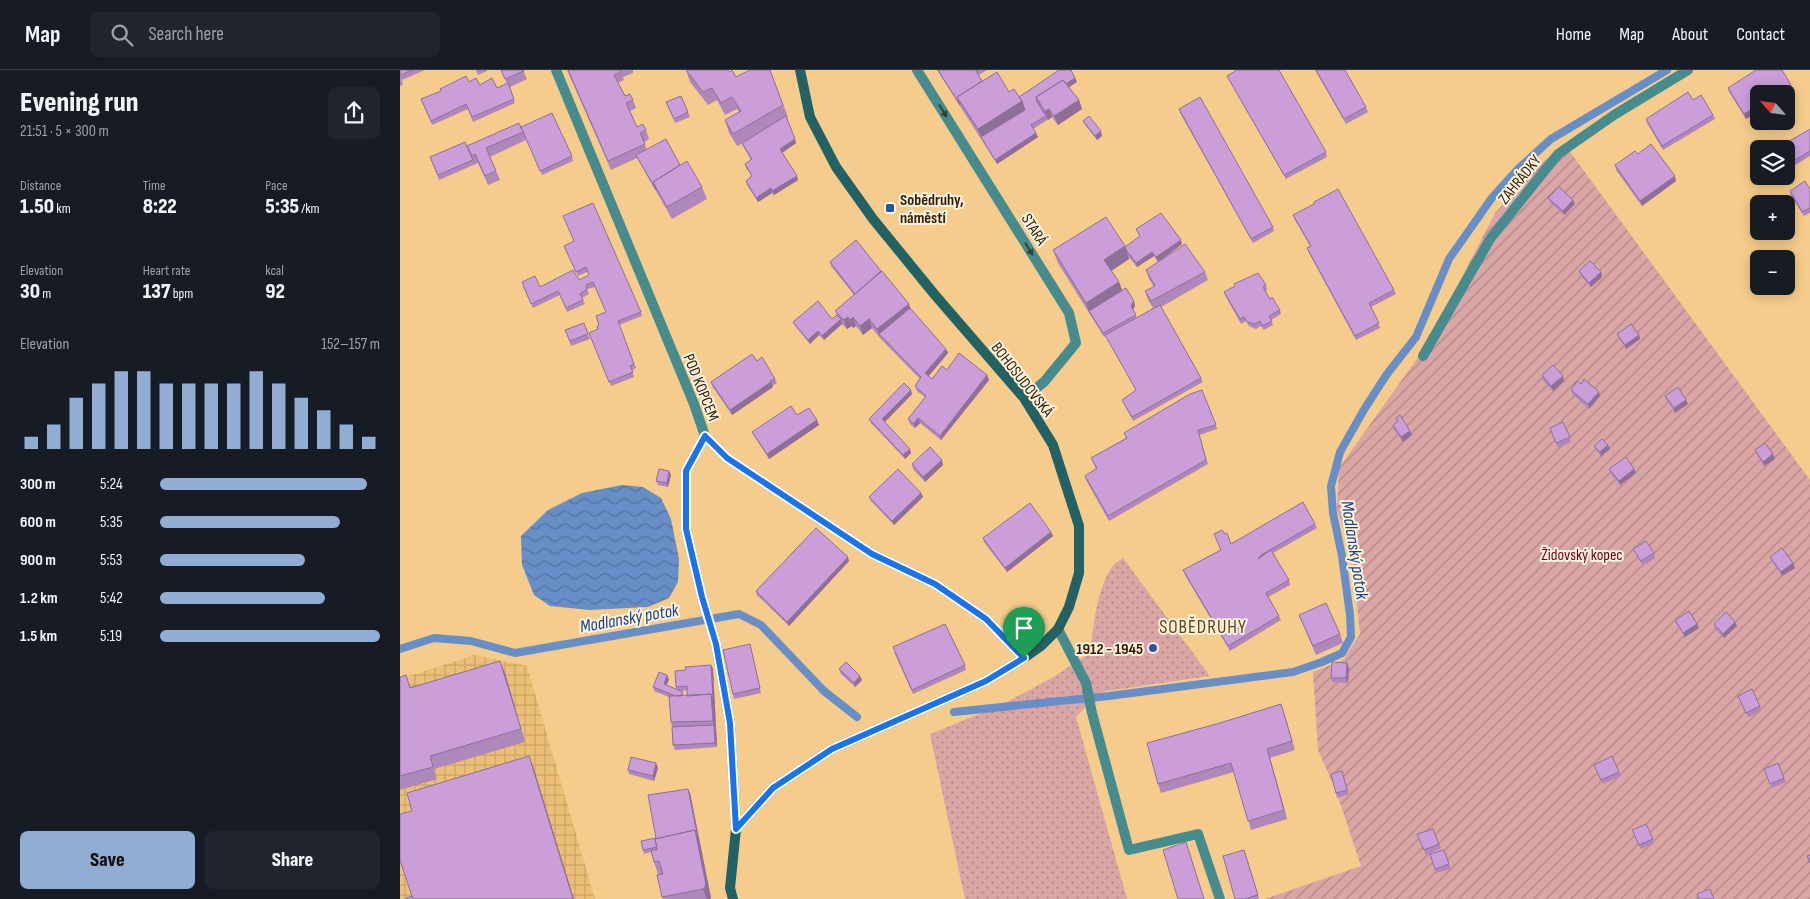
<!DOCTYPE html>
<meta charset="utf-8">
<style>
:root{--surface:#171b24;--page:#20242c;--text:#f1f3f6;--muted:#9ea1a6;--line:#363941;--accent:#92add3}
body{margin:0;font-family:"Sofia Sans Condensed",sans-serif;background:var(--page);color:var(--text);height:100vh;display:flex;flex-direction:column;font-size:19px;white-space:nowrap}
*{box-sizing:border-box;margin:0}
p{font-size:16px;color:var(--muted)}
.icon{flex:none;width:28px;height:28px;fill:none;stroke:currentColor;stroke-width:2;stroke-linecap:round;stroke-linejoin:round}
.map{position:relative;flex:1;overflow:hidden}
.side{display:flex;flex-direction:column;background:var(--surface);width:400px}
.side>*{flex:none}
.needle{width:32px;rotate:298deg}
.fabs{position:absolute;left:1350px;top:15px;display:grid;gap:10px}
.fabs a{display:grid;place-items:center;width:45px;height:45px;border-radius:8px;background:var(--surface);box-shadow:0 2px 12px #0003;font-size:25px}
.pin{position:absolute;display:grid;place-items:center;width:42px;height:42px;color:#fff;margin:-51px -21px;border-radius:50% 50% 50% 0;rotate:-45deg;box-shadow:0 0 5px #0007}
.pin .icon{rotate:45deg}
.round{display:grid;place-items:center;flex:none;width:52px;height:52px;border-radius:8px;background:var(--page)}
.head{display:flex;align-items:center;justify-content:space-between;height:85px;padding:0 20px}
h1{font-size:28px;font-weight:800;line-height:38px}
.stats{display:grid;grid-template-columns:repeat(3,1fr);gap:8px;height:85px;padding:5px 20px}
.stats div{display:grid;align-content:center}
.stats b{font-size:21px;font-weight:800}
.stats small{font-size:14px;font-weight:400}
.stats p{font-size:14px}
.chart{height:140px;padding:10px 20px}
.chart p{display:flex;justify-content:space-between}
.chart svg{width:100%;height:90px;margin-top:5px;stroke:var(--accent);stroke-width:6}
.action{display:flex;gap:10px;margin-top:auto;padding:10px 20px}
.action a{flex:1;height:58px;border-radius:8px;background:var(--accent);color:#111;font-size:20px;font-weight:800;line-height:58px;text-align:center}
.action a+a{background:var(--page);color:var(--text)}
ul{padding:0 20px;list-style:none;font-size:16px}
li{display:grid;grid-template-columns:80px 60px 1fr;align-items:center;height:38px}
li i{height:12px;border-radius:6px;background:var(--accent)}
header{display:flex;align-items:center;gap:30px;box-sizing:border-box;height:70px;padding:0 25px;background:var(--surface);border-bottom:1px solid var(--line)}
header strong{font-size:24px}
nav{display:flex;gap:28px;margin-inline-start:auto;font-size:18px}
.search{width:350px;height:45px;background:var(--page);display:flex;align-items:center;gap:12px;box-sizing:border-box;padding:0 18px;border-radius:8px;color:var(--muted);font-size:19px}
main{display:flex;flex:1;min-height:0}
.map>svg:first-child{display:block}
.industrial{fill:url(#industrial-grid)}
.park{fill:url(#park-dots)}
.garden{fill:url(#garden-furrows)}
.water{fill:url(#water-waves)}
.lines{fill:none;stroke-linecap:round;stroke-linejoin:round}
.stream{stroke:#688ec7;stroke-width:8}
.lane{stroke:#468c8e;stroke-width:10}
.street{stroke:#468c8e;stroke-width:10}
.secondary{stroke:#226264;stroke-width:10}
.wall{fill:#af88bb;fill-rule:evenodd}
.shaded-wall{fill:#8e6f98}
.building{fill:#cb9ed9;stroke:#8e6f98}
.oneway{fill:#364433}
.route-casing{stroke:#fff;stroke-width:10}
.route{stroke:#1a73e8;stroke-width:6}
.poi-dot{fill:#1f57a9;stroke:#fff2df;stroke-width:2}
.labels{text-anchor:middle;stroke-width:4;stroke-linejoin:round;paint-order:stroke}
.street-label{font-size:16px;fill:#2d1d02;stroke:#fff2df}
.poi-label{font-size:16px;font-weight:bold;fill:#2d1d02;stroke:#fff2df;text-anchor:start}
.park-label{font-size:16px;fill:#650419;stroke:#fff2df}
.water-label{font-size:18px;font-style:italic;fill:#134388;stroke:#fff2df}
.quarter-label{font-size:19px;letter-spacing:1px;fill:#604410;stroke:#fff2df}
</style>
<header>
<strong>Map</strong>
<div class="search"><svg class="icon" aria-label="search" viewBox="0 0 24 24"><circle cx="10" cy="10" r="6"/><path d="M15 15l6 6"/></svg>Search here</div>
<nav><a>Home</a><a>Map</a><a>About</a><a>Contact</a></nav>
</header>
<main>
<section class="side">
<div class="head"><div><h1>Evening run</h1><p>21:51 · 5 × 300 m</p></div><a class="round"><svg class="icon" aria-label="share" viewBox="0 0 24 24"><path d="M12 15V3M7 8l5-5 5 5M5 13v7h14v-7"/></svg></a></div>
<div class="stats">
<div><p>Distance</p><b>1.50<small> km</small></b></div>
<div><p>Time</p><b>8:22</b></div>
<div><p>Pace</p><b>5:35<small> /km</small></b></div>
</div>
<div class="stats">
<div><p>Elevation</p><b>30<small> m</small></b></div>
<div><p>Heart rate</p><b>137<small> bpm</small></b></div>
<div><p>kcal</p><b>92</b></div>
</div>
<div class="chart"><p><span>Elevation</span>152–157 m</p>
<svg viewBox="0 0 160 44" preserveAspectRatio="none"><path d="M5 44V38M15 44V32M25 44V19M35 44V12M45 44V6M55 44V6M65 44V12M75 44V12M85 44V12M95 44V12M105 44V6M115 44V12M125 44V19M135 44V25M145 44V32M155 44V38"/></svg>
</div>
<ul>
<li><b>300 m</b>5:24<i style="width:94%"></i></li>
<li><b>600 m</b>5:35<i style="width:82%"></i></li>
<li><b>900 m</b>5:53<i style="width:66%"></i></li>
<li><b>1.2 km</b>5:42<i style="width:75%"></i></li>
<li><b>1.5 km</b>5:19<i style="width:100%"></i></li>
</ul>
<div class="action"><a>Save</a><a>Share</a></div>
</section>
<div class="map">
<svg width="1410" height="829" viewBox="0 0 1410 829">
<defs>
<pattern id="industrial-grid" width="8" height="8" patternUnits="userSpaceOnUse" patternTransform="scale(1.25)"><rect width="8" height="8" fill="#ecbf76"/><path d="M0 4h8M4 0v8" fill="none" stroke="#cba464"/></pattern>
<pattern id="park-dots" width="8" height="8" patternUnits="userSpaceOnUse" patternTransform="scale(1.25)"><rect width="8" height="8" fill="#daa5a5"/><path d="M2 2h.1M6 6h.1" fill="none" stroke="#b18684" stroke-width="1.8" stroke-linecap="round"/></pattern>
<pattern id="garden-furrows" width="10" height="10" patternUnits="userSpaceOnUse" patternTransform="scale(1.25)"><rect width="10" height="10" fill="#daa5a5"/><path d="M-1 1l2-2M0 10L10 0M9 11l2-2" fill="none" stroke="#b18684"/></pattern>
<pattern id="water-waves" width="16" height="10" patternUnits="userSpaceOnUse" patternTransform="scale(1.25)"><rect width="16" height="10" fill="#688ec7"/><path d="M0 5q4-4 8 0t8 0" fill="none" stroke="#56739f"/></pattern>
</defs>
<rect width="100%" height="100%" fill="#f5cc8b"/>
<path class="industrial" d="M74,585l53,11 68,233h-195v-220z"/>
<path class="park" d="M723,488l87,118 -110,16 -24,25 51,182h-162l-35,-165 69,-28 53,-28 38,-25c4,-28 6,-60 21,-85 3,-4 8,-7 12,-10z"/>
<path class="garden" d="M1165,75l245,335v419h-545l96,-33 -25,-75 -18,-41 -5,-78 30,-12 17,-26 -8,-81 -15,-43 2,-42 87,-122 69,-133 49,-52z"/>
<path class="water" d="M222,415l21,2 18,11 10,21 8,40 -1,23 -9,16 -21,9 -58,3 -40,-4 -16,-11 -12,-30 -1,-29 27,-26 34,-17z"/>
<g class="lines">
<path class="stream" d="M0,579l34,-11 37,3 44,12 224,-39 22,11 63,66 33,26
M554,642l155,-16 184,-24 29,-10 20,-9 9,-16 -1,-22 -8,-59 -9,-43 -2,-27 9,-34 25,-44 22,-34 29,-37 33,-78 42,-60 27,-30 33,-30 116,-69"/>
<path class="lane" d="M305,366l-19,35v58l16,68 14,47 14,79 6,106
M658,559l28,54 6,30 37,137 69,-16 22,65"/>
<path class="street" d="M156,0l138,334 11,32 22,22 145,96 63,30 51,35 38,39
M517,0l152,243 7,30 -32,39 -20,16
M1023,286l67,-117 68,-85 56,-39 74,-45"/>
<path class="secondary" d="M333,829l-3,-11 6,-59 37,-41 59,-39 154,-68 38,-23 17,-12 17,-17 11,-22 10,-34v-47l-26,-81 -29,-47 -89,-103 -62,-76 -37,-52 -26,-50 -10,-47"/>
</g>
<path class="wall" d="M0,0h25l-23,10 1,5 -3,1z
M76,0h11v1l-9,4z
M101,0h22l4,9 -17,8 5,16 -42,19 -5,-13 -36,16 -11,-26 48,-17 28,6 10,-4z
M167,0h66v3l-10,4 1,3 -6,3 7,13 8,4 3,8 -6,3 7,16 9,3 3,9 -5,3 3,8 33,15 22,22 5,12 -35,20 -35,-61 -26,12z
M286,0l50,7 34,-7 18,47 -1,1 9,25 -14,10 16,27 -24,15 -2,-2 -14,9 -11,-17 -1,-4 6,-5 -6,-8 -1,-4 6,-4 -7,-12 -2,-4 -5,2 -8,-13 -4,-13 14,-8 -2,-3 -12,6 -8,-15 -9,5 -18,-23z
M537,0h50l-8,5 3,6 27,11 10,5 56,-19 2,4 -8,5 10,13 3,9 -24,16 -6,-8 -19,12 5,8 -41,27z
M915,0h30l21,37 2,5 -22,12z
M827,6l99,76 1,5 -41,22 -57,-99z
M1328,18l65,1 -8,5h-26v17l-13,8 -17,-27z
M281,26l9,21 -15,6 -9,-21z
M779,39l94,118 1,4 -21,12 -73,-130z
M1313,45l2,4 -52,31 -16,-27 -1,-4z
M683,51l19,15 -5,4 -12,-15z
M121,57l51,29 1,5 -31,14 -17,-38 1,3 -36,17 10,23 -12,5 -10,-22 -39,17 -9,-23 38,-10z
M1410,59v27l-18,11 1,3 -7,4v-25l-7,-2z
M1215,95l61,16 -34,25 -26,-36z
M1410,119v24l-6,3 -13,-21 -1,-4z
M1148,128l27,6 -11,11 -14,-13z
M893,145l101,75 2,4 -25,13 9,21 -24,12 -47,-87 -2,-5 3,-2 -15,-26z
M736,159l46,15 -24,18 -4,-6 -17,11 -9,-11 1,3 -18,12 8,11 3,8 12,11 1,5 -2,4 4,8 16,-10 -5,-8 -3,-9 9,-4 -5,-8 -3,-9 59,2 3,8 -47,27 40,71 2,4 -70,39 -9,-17 -2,-4 14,-10 -30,-54 -2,1 -46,-74 -5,-13 72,-3 15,-10z
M164,176l77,66 1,4 -23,9 17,43 -4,2 2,7 -23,9 -22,-53 9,-4 8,-17 -11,-25 -8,2 2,5 -7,4 3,6 -18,8 -7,-17 -27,13 -10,-21h17l39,-7 10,-5 -2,-3 -9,4z
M430,192l51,9 28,33 1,4 38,45 -19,23 3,3 15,-9 40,5 2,5 -48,60 -21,-17 -5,5 -5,-4 -2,-5 17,-22 -8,-6 -2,-5 5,-7 -40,-41 -8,-10 -9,7 -7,-9 -3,2 -1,-2 -5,3 -5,-5 -18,16 -5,-5 -9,9 -15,-18 -2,-4 39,-3 5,-4 -2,-4 19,-16 -23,-29z
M1179,201l22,1 1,5 -11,10 -10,-11z
M866,215l1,5 -2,1 5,8 10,11 1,4 -10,6 2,5 -9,5 -3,-4 -5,3 -7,-3 -3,-5 -5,3 -15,-27 -2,-5z
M184,253l6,16 -19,7 -6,-16z
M1217,264l22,1 1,4 -14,10 -7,-11z
M357,291l18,18 2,4 -5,3 1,1 -41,28 -20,-29 -1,-4z
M1142,305l22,6 -11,10 -10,-11z
M1181,314l19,12 -11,13 -16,-14 -2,-5z
M511,320l1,4 -27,28 26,31 -6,6 -34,-36 -2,-4z
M802,320l15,39 -18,6 9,29 -99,57 -23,-41 -1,-4 11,-7 -5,-11 35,-20 -2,-5z
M1265,326l23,8 -13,9 -8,-13z
M996,348l16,17 -9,7 -9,-12 -1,-5 4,-3z
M417,350l2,5 -50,34 -15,-23 -2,-4z
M1163,352l8,20 -13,6 -8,-20z
M1208,375l2,4 -9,7 -5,-6 -2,-4z
M1355,380l20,9 -11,7 -7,-11z
M512,394l31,1 -18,17 -12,-13z
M1209,399l27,4 -16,12 -9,-11z
M269,401l2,4 -3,12 -10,-2 -2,-4z
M521,423l2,4 -29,28 -23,-24 -2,-4z
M915,454l2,4 -44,25 16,27 1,5 -22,12 11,19 2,4 -51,31 -45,-76 -2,-5 48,-26z
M653,466l-46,36 -23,-30 -1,-4z
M1233,479l21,4 1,5 -12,8 -8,-13z
M1370,487l23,6 2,5 -13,8 -10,-15z
M449,491l-60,65 -32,-31 -1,-4z
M899,545l41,19 3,9 -27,12z
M1275,550l24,8 -14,9 -8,-12z
M1314,554l23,2 -13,12 -9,-9z
M350,574l11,49 -27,6 -1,-5z
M494,582l71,13 1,5 -53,24z
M947,593l2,5 -1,15 -16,-1 -1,-4z
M311,595l2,4 4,78 -42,3 -2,-5 -1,-18 -1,-5 -2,-25 -15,-6 -1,-4 14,-12 2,5 -3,5 11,5 -1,-3 10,-17zM287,620v6h-3l-4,-5z
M439,599l23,11 -7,7 -14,-13z
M105,603l20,69 -91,27 3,10 -37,11v-113l10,10z
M1338,626l22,10 1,5 -13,6z
M881,634l14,46 -25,8 17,61 -36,11 -17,-58 -73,21 -3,-9 62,-61z
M1212,686l9,20 -18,8 -7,-15z
M256,693l2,5 -4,13 -25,-7 -1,-4z
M1378,693l8,19 -14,6 -8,-19z
M942,701l7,23 -12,4 -1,-5z
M290,723l21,105 -1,1h-47l-6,-24 1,-1 -4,-12 -3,-10 -7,2 -1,-4 13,-12z
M1033,759l8,19 -15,7 -9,-21z
M1232,760l21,9 1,4 -13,6z
M1044,780l7,19 -15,4 -6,-19z
M846,785l13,44h-24z"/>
<path class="shaded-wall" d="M675,8l2,4 -36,23 -3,-4z
M1391,15l2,4 -8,5h-8z
M679,30l3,9 -24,16 -4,-9z
M622,31l4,13 -45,23 -3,-8z
M1359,35v6l-13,8 -2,-5z
M649,39l3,8 -4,3 -3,-9z
M701,61l1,5 -5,4 -2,-4z
M636,63l2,4 -41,27 -2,-4z
M395,69l1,4 -14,10 -2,-4z
M397,106l1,4 -24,15 -2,-4z
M1275,106l1,5 -34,25 -2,-5z
M371,118l1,5 -14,9 -2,-4z
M1173,130l2,4 -11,11 -1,-4z
M781,170l1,4 -24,18 -2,-5z
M725,176l4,13 -21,14 -4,-13z
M752,182l2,4 -17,11 -1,-4z
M1201,202l1,5 -11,10 -2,-4z
M719,212l5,13 -35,16 -3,-8z
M734,231l1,5 -3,5 -1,-5z
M509,234l3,9 -33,21 -2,-5z
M448,247l4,9 -5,3 -3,-9z
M453,247l3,9 -3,2 -3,-8z
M441,249l1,5 -18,16 -2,-4z
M469,249l3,9 -9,7 -3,-9z
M418,261l1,4 -9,9 -2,-4z
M1239,265l1,4 -14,10 -1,-4z
M546,279l2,4 -21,25 -2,-5z
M587,305l2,5 -48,60 -1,-4z
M1163,306l1,5 -11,10 -2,-5z
M371,312l2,5 -41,28 -2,-5z
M511,320l1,4 -28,29 -2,-4z
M1199,322l1,4 -11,13 -1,-5z
M1286,330l2,4 -13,9 -1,-5z
M518,348l2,5 -5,5 -1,-4z
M417,350l2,5 -50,34 -2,-5z
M1010,361l2,4 -9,7 -2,-5z
M1208,375l2,4 -9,7 -1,-4z
M510,379l1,4 -6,6 -2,-4z
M1373,384l2,5 -11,7 -1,-4z
M542,390l1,5 -18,17 -2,-5z
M1234,399l2,4 -16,12 -1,-4z
M269,401l2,4 -3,12 -1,-4z
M521,423l2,4 -29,28 -2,-4z
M651,462l2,4 -46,36 -2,-4z
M448,487l1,4 -60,65 -2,-4z
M1393,493l2,5 -13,8 -1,-4z
M1335,552l2,4 -13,12 -1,-4z
M1297,554l2,4 -14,9 -2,-4z
M100,591l5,12 20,69 -4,-13z
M947,593l2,5 -1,15 -2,-5z
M311,595l2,4 4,78 -2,-4 -1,-18 -1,-4 -2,-27z
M267,605l2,5 -4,9 -1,-5z
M460,606l2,4 -7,7 -1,-4z
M881,634l3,9 11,37 -3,-9z
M867,679l3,9 17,61 -3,-9z
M129,686l5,13 40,130h-1z
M256,693l2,5 -4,13 -1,-5z
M288,719l2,4 21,105 -1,1h-3l-4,-10z"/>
<path class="building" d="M0,0h13l-13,5z
M101,0h22l1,1 -19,8z
M168,0h52l1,2 -7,3 11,21 5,-2 3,6 -7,3 11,24 6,-3 3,6 -6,3 5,11 -37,17z
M286,0h42l2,2 2,-2 4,7 14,-7h20l13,35 -50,29 -8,-14 16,-9 -9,-14 -11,6 -9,-15 -9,4z
M538,0h39l-1,1 6,10 -25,16 3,8z
M659,0h12l4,8 -9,6 -3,-4 -27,17 1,5 9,14 -15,9 5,8 -41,27 -14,-23 44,-27 -3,-9 -3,-4z
M837,0h42l47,82 -42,23 -57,-99z
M916,0h29l21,37 -22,12z
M1356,0h26l9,15 -14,9h-18v11l-15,9 -16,-26z
M597,2l12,20 5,-3 8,12 -44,28 -21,-32z
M66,6l3,6 7,-4 4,7 12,-7 5,10 11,-5 6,16 -42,18 -6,-13 -35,17 -10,-22 20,-8 -1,-2z
M663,10l16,20 -25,16 -5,-7 -4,2 -9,-14z
M1288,22l5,8 8,-5 12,20 -51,31 -16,-27z
M281,26l7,16 -14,7 -8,-17z
M800,27l73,130 -22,12 -72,-130z
M152,43l20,43 -32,15 -19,-44z
M386,46l9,23 -15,10 17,27 -25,15 -1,-3 -15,10 -10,-17 6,-5 -7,-12 7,-5 -10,-16z
M689,46l12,15 -6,5 -12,-15z
M119,53l4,9 -37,16 10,23 -11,5 -10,-22 -3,2 -5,-10z
M1410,59v22l-20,12 2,2 -6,4v-20h-25l15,-9 3,7z
M266,69l14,26 -27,17 3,8 -20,-35z
M65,72l8,18 -35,15 -8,-18z
M1251,74l24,32 -35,25 -25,-36 20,-14 3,3z
M287,91l15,26 -35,20 -14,-25z
M1405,111l5,8v19l-8,4 -12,-21z
M1159,117l14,13 -10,11 -15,-13z
M938,119l56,101 -25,13 10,20 -24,13 -48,-88 4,-2 -18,-31 21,-11v-2z
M193,133l48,109 -23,9 16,43 -4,2 3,6 -24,10 -20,-49 9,-4 -1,-3 2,-1 -3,-9 10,-4 -13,-30 -7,3 1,4 -7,5 3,6 -17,8 -8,-17 -27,13 -9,-22 13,-6 5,11 33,-17 6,10 10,-5 -3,-8 -10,5 -12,-26 10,-5 -11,-25z
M761,143l20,27 -25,17 -4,-5 -16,11 -9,-12 -2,-4 15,-11 -4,-7z
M706,147l19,29 -21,14 15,22 -33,21 -33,-53z
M456,170l25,31 -26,23 -25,-32z
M785,174l20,28 -54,29 -6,-10 10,-5 -9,-16z
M1190,191l11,11 -12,11 -10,-12z
M482,201l27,33 -32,25 -8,-10 -9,7 -7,-9 -3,3 -2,-3 -4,3 -9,-9z
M858,203l8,12 -3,2 7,12 2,-2 8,13 -11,6 3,5 -10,5 -2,-5 -5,3 -8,-2 -3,-5 -4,2 -16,-27 11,-6 -1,-2z
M726,218l8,13 -3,5 5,9 -33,18 -14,-22z
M418,231l14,18 5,-4 4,4 -19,17 -4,-5 -10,9 -15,-18z
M760,235l41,73 -69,39 -10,-17 14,-10 -31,-55z
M510,238l36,41 -21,24 7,6 10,-13 5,4 12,-17 28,22 -47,61 -22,-18 -4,6 -6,-5 18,-23 -11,-10 6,-9 -42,-43z
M184,253l4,11 -18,7 -5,-11z
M1231,254l8,11 -14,10 -8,-11z
M352,284l5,7 5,-4 13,22 -5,2 1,1 -41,28 -19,-28z
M1153,295l10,11 -12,10 -9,-11z
M1184,309l15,13 -11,12 -17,-14 6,-9 4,3z
M504,313l7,7 -29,29 28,30 -7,6 -34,-36z
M1278,317l8,13 -12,8 -9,-12z
M802,320l14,35 -18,5 8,30 -98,56 -23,-40 12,-8 -6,-10 36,-20 -3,-5 66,-39z
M391,336l6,9 12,-7 8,12 -50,34 -15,-22z
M1000,345l10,16 -9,6 -8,-12 5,-4 -2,-3z
M1163,352l7,15 -14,6 -6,-15z
M1202,369l6,6 -8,7 -6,-6z
M1365,373l8,11 -10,8 -8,-12z
M530,377l12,13 -19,17 -11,-13z
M1226,387l8,12 -15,12 -10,-12z
M259,399l10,2 -2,12 -11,-2z
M498,399l23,24 -29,28 -23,-24z
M903,432l12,22 -54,31 -3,4 13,-9 18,30 -23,13 13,23 -51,30 -45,-76 38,-20 -7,-16 8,-4 3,4 2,-1 4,11z
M630,433l21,29 -46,36 -22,-30z
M416,458l32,29 -61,65 -31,-31z
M1246,471l8,12 -13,8 -8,-12z
M1382,478l11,15 -12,9 -11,-15z
M926,533l14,31 -27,12 -14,-31z
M1289,541l8,13 -14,9 -8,-13z
M1326,542l9,10 -12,12 -9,-10z
M545,554l20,41 -53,25 -19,-43z
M350,574l10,44 -27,6 -10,-44z
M100,591l21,68 -91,27 3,11 -33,9v-99l6,-2 4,13z
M446,592l14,14 -6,7 -15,-14z
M932,592l15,1 -1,15h-15z
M311,595l2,34 -2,-5 -24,2v-10l-11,1 -1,-16 11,-1 -1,-3z
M259,602l8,3 -3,9 19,8 -2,4h-5l-23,-9z
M1352,619l8,17 -14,7 -8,-17z
M311,624l2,27 -42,1 -2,-26z
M881,634l11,37 -25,8 17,61 -36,11 -17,-58 -73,21 -11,-41 73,-20z
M314,655l1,18 -42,2 -1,-18z
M129,686l44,143h-160l-13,-39v-46l12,-3 -5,-18z
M1212,686l7,16 -18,8 -7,-15z
M231,687l25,6 -3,13 -25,-6z
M1378,693l6,15 -14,6 -6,-15z
M942,701l5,19 -11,3 -5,-19z
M288,719l10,49 -3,-8 -40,9 2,8 -14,3 -2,-9 15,-3 -8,-43z
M1246,754l7,15 -14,6 -7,-15z
M1033,759l6,15 -15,6 -7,-16z
M295,760l11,55 -3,4 -41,8 -5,-22 6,-1 -4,-13 -5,1 -3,-12h6l-2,-11z
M786,772l18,57h-26l-15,-49z
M844,780l14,45 -14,4h-9l-12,-43z
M1044,780l5,14 -14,5 -5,-15z
M1410,785v8l-3,-7z
M1310,819l4,10h-15l-2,-5z
M12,826l1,3h-7v-1z"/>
<defs><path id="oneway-solid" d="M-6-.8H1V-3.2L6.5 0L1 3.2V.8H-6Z" transform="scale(1.25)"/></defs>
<g class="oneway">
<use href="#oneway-solid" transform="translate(543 41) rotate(58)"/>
<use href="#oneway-solid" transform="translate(629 179) rotate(58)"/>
</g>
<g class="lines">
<defs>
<path id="route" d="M305,366l22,22 145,96 63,30 51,35 38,39 -38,23 -154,68 -59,39 -37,41 -6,-106 -14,-79 -14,-47 -16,-68v-58z"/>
</defs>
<use href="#route" class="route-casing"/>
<use href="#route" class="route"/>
</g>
<g class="poi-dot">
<rect x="485" y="133" width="10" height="10" rx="2.5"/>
<circle cx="753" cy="578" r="5"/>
</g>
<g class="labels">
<g class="street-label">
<text transform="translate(1119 109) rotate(-51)" y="6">ZAHRÁDKY</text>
<text transform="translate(635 159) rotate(58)" y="6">STARÁ</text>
<text transform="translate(623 309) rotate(52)" y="6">BOHOSUDOVSKÁ</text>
<text transform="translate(302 317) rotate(68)" y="6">POD KOPCEM</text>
</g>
<g class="poi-label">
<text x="500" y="135">Sobědruhy,<tspan x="500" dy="18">náměstí</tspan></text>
<text x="743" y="584" text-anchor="end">1912 - 1945</text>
</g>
<g class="park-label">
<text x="1182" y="490">Židovský kopec</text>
</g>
<g class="water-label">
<text transform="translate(955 480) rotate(81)" y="6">Modlanský potok</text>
<text transform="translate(229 548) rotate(-10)" y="6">Modlanský potok</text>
</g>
<g class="quarter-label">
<text x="803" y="563">SOBĚDRUHY</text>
</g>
</g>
</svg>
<div class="fabs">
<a><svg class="needle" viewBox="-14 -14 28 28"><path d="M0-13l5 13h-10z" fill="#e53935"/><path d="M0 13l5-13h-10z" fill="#9ea1a6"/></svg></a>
<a><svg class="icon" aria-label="layers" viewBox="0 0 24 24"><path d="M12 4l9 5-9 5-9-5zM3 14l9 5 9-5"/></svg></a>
<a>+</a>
<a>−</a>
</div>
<div class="pin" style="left:624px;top:588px;background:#1e9e55"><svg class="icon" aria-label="arrive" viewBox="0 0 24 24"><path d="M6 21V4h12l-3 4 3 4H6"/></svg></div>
</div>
</main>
